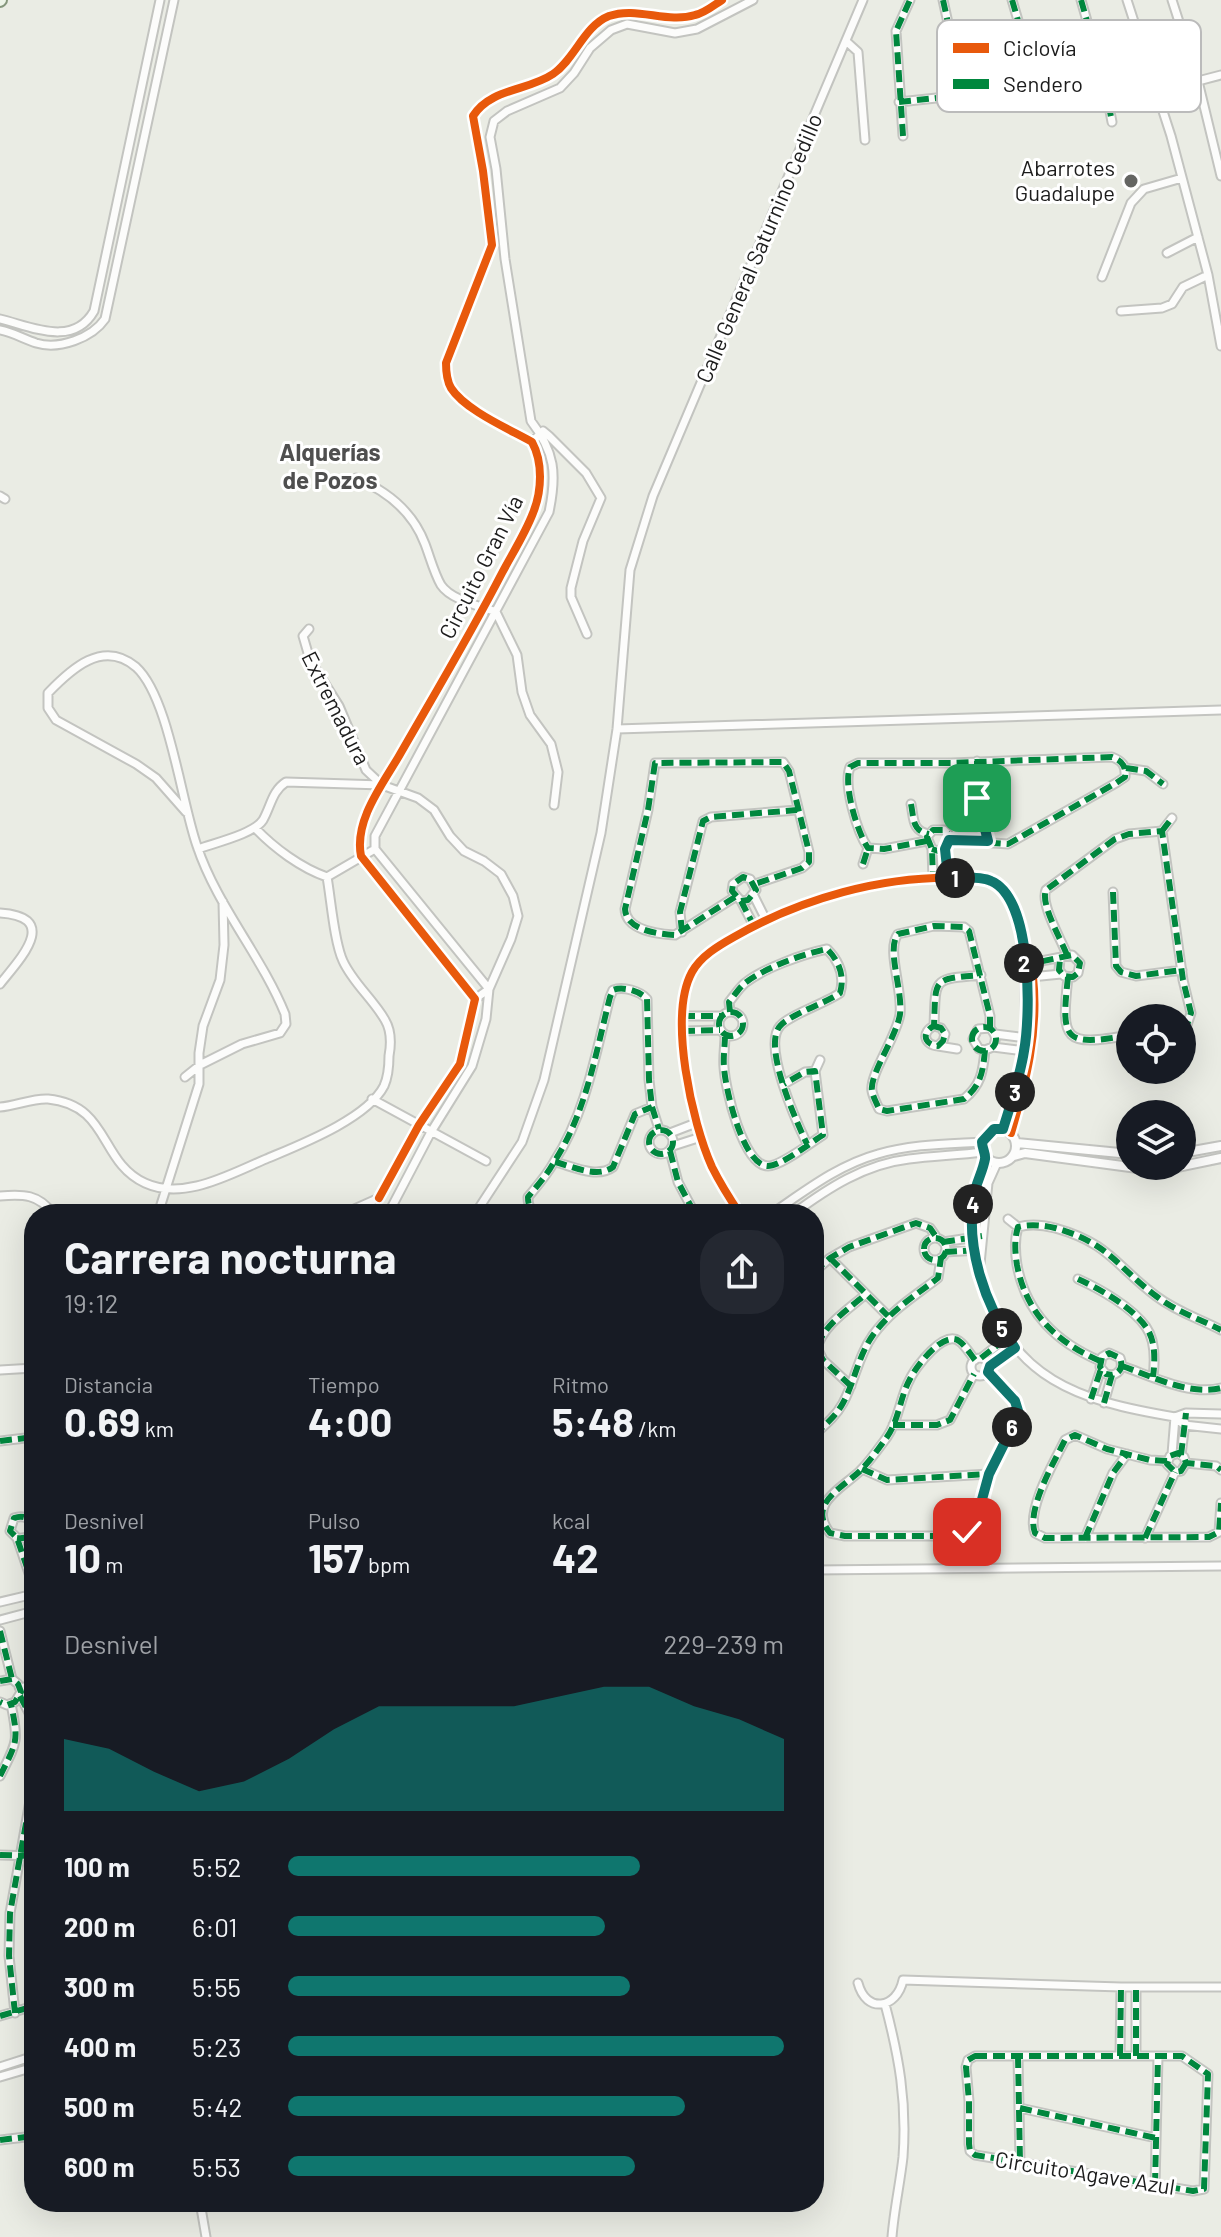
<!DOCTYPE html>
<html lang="es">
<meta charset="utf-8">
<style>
:root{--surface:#171b24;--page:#242831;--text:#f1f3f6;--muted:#9ea1a6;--accent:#0f766e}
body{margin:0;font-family:Barlow,sans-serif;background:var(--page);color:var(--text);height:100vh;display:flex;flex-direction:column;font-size:30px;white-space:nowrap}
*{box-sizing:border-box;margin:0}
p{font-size:26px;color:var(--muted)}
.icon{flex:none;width:44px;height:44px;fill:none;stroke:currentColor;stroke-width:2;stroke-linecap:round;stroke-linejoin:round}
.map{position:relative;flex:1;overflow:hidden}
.drawer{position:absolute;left:24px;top:1204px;width:800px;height:1008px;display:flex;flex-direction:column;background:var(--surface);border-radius:32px;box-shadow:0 8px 32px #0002}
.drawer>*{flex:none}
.tools{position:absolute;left:1116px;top:1004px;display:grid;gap:16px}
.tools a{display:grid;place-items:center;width:80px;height:80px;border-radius:50%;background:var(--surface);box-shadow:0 8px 32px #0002;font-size:40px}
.pin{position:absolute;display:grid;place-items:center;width:68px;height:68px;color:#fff;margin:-34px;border-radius:16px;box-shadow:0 4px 12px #0006}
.km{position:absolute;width:40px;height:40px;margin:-20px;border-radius:50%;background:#222;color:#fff;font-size:22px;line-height:40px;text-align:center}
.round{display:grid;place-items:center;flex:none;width:84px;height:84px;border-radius:32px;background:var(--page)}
.overview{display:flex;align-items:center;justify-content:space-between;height:136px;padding:0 40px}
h1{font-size:44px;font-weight:700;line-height:60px}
.stats{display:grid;grid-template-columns:repeat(3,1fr);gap:12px;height:136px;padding:8px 40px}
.stats div{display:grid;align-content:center}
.stats b{font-size:40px;font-weight:700}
.stats small{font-size:22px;font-weight:400}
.stats p{font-size:22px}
.chart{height:224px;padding:16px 40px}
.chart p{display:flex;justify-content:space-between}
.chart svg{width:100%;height:144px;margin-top:8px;fill:var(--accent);opacity:.7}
ul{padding:0 40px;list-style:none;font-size:26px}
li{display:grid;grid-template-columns:128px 96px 1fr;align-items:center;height:60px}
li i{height:20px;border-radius:10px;background:var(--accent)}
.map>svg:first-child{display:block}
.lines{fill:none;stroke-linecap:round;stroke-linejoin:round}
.minor-casing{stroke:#c3c4c0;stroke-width:11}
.tertiary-casing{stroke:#c3c4c0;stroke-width:12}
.secondary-casing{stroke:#85967c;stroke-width:14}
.minor{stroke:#fcfcfb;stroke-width:7}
.tertiary{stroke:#fcfcfb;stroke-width:8}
.secondary{stroke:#edf4e8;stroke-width:10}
.quiet{stroke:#00873e;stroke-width:6;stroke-dasharray:12 6;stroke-linecap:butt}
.cycleway-casing{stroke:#fff;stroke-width:13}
.cycleway{stroke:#e8590c;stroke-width:8}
.route-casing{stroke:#fff;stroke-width:16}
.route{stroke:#0f766e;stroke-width:10}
.poi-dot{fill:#646562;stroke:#fff;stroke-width:3}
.labels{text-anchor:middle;stroke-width:6;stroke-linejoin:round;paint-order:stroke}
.poi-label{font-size:22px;fill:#1c1c1c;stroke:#fff;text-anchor:end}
.street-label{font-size:22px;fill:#1c1c1c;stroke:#fff}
.neighbourhood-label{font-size:24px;font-weight:bold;fill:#4f4f4f;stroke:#fff}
.key{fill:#fff;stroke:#bbb;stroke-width:2}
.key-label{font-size:22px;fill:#1c1c1c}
</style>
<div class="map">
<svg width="1221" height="2237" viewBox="0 0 1221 2237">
<rect width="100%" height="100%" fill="#eaece4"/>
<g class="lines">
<defs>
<path id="minor" d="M943,0l21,96
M1012,0l26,88
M1081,0l23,80 8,42
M1127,0l44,136 37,139 13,71
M1172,0l26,81 23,95
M847,42l11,10 7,88
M1198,81l23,-6
M899,102l205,-22
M903,136l-7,-105 14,-31
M1167,253l31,-16
M1102,277l29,-74 13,-14 38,-11
M1121,311l41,-3 10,-4 11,-17 25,-12
M0,319c30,7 73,29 94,-8l66,-311
M0,330c12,2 24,9 36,13 23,7 56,-5 69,-24l69,-319
M532,442l11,-11 6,5 37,37 15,25 -18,43 -12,47v9l16,37
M356,478c31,13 57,34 69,66 5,13 9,29 16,41 10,15 39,21 55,27l21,43 5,37 8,23 21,29 7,28 -4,33
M0,496l5,3
M309,629l-6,7 7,24 29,46 27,64 16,15
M617,729l604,-19
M977,761v37l11,43
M1126,768l20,3 17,13
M911,804c3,15 1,27 18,30
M255,828c19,20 46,40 72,49
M1162,831l10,-13
M927,841l-43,8 -16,-1c-11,-16 -25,-63 -18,-81l8,-4h93l161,-6c10,4 14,8 13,20l-9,6 -108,61 -59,-4
M198,849c16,-6 56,-15 65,-29 8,-14 9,-29 23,-38l96,3 36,13 16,12 16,26 14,15 20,10 17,13 12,22 5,20 -7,23 -22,50 -14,10
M932,849l6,2 10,-6v-11l-4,-4h-11l-6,7 5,12 1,29
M945,849l3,28
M863,864l5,-16
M327,877l48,-28
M1113,892l3,74 5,6 15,4 46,-6
M754,896l12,24
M735,897l-60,38c-18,-1 -49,-5 -50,-26l23,-99 7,-47 128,-1 6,9 20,81v10l-7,6 -47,16
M741,901l7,-1 8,-10 -6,-11 -7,-2 -10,7 -1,7 9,10 13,25
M0,913c61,4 20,46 0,71
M682,932l-2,-20 23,-91 8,-4 86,-7
M1067,955c-6,-16 -27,-51 -21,-65l69,-51 14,-5 33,-3 21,149 8,33 -4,12 -5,3
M1026,964l46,-9 8,8 -2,10 -5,4 -9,-1 -5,-6 1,-11
M1031,977l30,-3
M1068,977c-7,64 -5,70 62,58
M719 1024a12 12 0 1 1 24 0a12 12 0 1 1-24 0Z
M730,1012l-1,-10c5,-6 10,-14 16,-19 19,-15 58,-29 82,-34 12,12 18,27 13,44 -14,10 -51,22 -60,33 -18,20 17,97 27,118
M683,1016h39
M934,1026l7,2 4,6 -2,7 -5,5c-14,-1 -17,-14 -4,-20 2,-48 -3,-47 47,-51
M683,1031l37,-1
M995,1034l32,4
M725,1035c0,11 -2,22 -1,32 1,21 19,99 44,99 13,0 42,-23 55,-31l-8,-64 -10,1 -21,12
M938,1046l19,3
M993,1047c4,-8 3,-12 -3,-19l-12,1 -5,10 6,10 6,1 8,-3 32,4
M985,1050c-2,22 -4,35 -21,49l-77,12 -8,-2c-2,-5 -6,-12 -7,-18 -3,-16 25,-55 28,-77 3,-24 -14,-65 -2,-80l36,-8 30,1 5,4 21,85v12
M815,1071l5,-11
M185,1077l15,-12 42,-21 38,-11 6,-9 -1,-10c-24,-59 -68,-108 -88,-168 -16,-45 -28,-149 -61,-179 -33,-28 -65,2 -88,26v15l8,12 80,44 20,14 30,34
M372,1099l114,62
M0,1107c15,-1 33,-9 48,-8 62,6 51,63 97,84 39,18 85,-9 121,-24 33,-14 101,-40 118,-73 4,-9 5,-21 5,-30 2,-11 2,-26 -4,-36 -12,-21 -32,-37 -42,-59 -9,-19 -12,-62 -16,-84
M1003,1129l14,-45 9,-46 -2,-81
M649 1142a12 12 0 1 1 24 0a12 12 0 1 1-24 0Z
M670,1133l26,-10
M673,1146l28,-9
M670,1151l8,31 17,32
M986,1157c-17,40 -16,78 -5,120 29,103 98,124 194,140l11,-4 35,1
M555,1162c17,4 42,17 58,5l22,-53 17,-7
M0,1196c23,-2 39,-2 53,18
M379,1198l40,-73 41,-61 15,-65 -114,-143c-7,-35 21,-71 38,-100 35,-61 71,-121 103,-183 10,-19 23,-39 31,-60 9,-22 10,-51 -1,-71 -23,-13 -67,-32 -81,-54 -4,-7 -5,-17 -5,-25l46,-118 -9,-74 -10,-55c18,-28 55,-25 80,-42 22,-15 31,-48 56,-58 28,-10 58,8 86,-1 10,-2 19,-10 27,-15
M158,1214l41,-130v-31l4,-27 17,-46 4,-35 -1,-43
M343,1214l36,-16
M388,1214l43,-82 41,-66 14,-47 3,-30 -114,-140v-13l174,-324c8,-38 6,-60 -18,-91l-26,-162 -9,-90 -6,-32 4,-16 13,-10 53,-23 14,-15 16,-25 21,-18 16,-6 48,9 22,-4 56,-29
M475,1214l47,-72 22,-62 57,-247 16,-104 13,-159 23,-74 210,-496
M542,1214c-10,-3 -14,-5 -14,-17 9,-11 19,-22 26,-35 32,-49 42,-110 56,-165l3,-7c10,-4 27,1 34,9l2,81 3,27 7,22
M740,1214c-10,-15 -20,-31 -28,-47 -20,-44 -44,-151 -20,-195 9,-16 26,-26 42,-35 66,-38 149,-62 227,-59 14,1 28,-1 40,9 14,13 17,31 21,49 3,14 9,27 11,41 6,54 -7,105 -22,156
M751,1214h5
M771,1214c34,-23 67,-49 107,-60 33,-10 70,-10 104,-12
M793,1214c35,-26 72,-50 116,-55 25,-3 50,-4 74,-7
M1008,1219l10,8
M924 1249a11 11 0 1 1 22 0a11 11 0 1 1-22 0Z
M943,1242l33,-5
M945,1252l34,-2
M830,1258l58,58
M980,1264l8,-81 9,-20
M814,1272l16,-14 19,-11 67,-24 14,5 7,10
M1078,1279c22,10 54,28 68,48 10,14 9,34 7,50
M971 1367a9 9 0 1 1 18 0a9 9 0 1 1-18 0Z
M981,1358l27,-21
M975,1360c-5,-6 -10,-15 -16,-19 -15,-11 -43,25 -49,38 -10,18 -11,41 -23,58 -8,11 -17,24 -27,34 -19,18 -53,33 -30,62l15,3h114l8,-4 11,-18 11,-40 30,-60 -4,-13 -27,-29
M1100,1361c-44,-19 -74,-48 -83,-96 -2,-13 -3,-25 1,-38 11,-3 25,-2 37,1 54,15 60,37 101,68 21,16 42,22 65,34
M990,1366l25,-18
M1122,1366c29,10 68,30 99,22
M0,1370l34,-2
M851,1386l-28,-26 -6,-12c6,-23 32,-39 49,-54
M1091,1399l10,-30
M1104,1403l8,-28c9,-2 11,-9 8,-17l-11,-5 -7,4 -2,10 6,7 6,1
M1175,1417l9,8 37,4
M893,1425h44l13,-5 24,-46
M814,1435c11,-10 22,-19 29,-32 12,-22 15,-47 30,-68 18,-25 42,-39 65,-57l3,-20
M0,1441l34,-4
M1172,1454l3,-37
M1181,1455l4,-32
M1167,1461l-17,-1 -43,-11 -32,-14 -10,5c-11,22 -39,70 -30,93l10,5 164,-1 10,-5 2,-29
M1186,1463l-5,8 -6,1 -8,-8 3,-8 8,-3 6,4 2,6 30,3 5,4
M862,1469l25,11 102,-6
M17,1538c23,3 19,-28 -3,-20l-4,13 7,7 17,50
M1085,1538l28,-65 14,-19
M1145,1538l30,-66
M814,1570l407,-4
M0,1602l34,-8
M0,1620l34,-9
M0,1631l12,48
M0,1681l12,-2 6,5 3,8 -6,10 -8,3 -7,-3
M20,1688l14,-3
M20,1696l9,17 5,25
M0,1776c17,-34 19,-34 11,-72
M0,1855l34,1
M858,1983c8,31 39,26 45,-3l218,7h100
M885,2004c14,53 22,97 18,153 -3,27 -9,53 -11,80
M15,2013l-6,-57 1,-43 23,-129 1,-41
M0,2016l34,-10
M975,2056h207l26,18 -4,115 -11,2 -218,-36 -5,-4 -1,-7v-43l-3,-34 2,-7z
M1018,2056l2,106
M1120,2056l1,-69
M1136,2056v-69
M0,2067l34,-11
M0,2077l34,-10
M1020,2108l136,30
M0,2140l34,-4
M1155,2185l3,-129
M200,2202l6,35"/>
<path id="tertiary" d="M982 1146a17 17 0 1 1 34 0a17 17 0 1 1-34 0Z
M1017,1143l113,11
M1182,1153l39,-7
M1014,1156l11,-3 120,16 28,-1 48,-10"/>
<path id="secondary" d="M0,1l1,-1"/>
</defs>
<use href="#minor" class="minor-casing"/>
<use href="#tertiary" class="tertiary-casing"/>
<use href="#secondary" class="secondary-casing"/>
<use href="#minor" class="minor"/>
<use href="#tertiary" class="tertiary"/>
<use href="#secondary" class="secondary"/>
<path class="quiet" d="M943,0l21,96
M1012,0l26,88
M1081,0l23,80 8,42
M899,102l205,-22
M903,136l-7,-105 14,-31
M977,761v37l11,43
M1126,768l20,3 17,13
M911,804c3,15 1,27 18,30
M1162,831l10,-13
M927,841l-43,8 -16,-1c-11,-16 -25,-63 -18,-81l8,-4h93l161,-6c10,4 14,8 13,20l-9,6 -108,61 -59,-4
M932,849l6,2 10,-6v-11l-4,-4h-11l-6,7 5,12 1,29
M863,864l5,-16
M1113,892l3,74 5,6 15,4 46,-6
M735,897l-60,38c-18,-1 -49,-5 -50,-26l23,-99 7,-47 128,-1 6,9 20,81v10l-7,6 -47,16
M741,901l7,-1 8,-10 -6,-11 -7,-2 -10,7 -1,7 9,10 13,25
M682,932l-2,-20 23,-91 8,-4 86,-7
M1067,955c-6,-16 -27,-51 -21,-65l69,-51 14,-5 33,-3 21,149 8,33 -4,12 -5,3
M1024,965l48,-10 8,8 -2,10 -5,4 -9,-1 -5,-6 1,-11
M1068,977c-7,64 -5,70 62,58
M719 1024a12 12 0 1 1 24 0a12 12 0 1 1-24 0Z
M730,1012l-1,-10c5,-6 10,-14 16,-19 19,-15 58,-29 82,-34 12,12 18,27 13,44 -14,10 -51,22 -60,33 -18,20 17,97 27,118
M683,1016h39
M934,1026l7,2 4,6 -2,7 -5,5c-14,-1 -17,-14 -4,-20 2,-48 -3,-47 47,-51
M972 1039a12 12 0 1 1 24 0a12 12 0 1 1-24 0Z
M683,1031l37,-1
M725,1035c0,11 -2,22 -1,32 1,21 19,99 44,99 13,0 42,-23 55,-31l-8,-64 -10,1 -21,12
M985,1050c-2,22 -4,35 -21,49l-77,12 -8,-2c-2,-5 -6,-12 -7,-18 -3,-16 25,-55 28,-77 3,-24 -14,-65 -2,-80l36,-8 30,1 5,4 21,85v12
M649 1142a12 12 0 1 1 24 0a12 12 0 1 1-24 0Z
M670,1151l8,31 17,32
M555,1162c17,4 42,17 58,5l22,-53 17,-7
M542,1214c-10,-3 -14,-5 -14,-17 9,-11 19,-22 26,-35 32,-49 42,-110 56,-165l3,-7c10,-4 27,1 34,9l2,81 3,27 7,22
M924 1249a11 11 0 1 1 22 0a11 11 0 1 1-22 0Z
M943,1242l39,-6
M945,1252l36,-2
M830,1258l58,58
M814,1272l16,-14 19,-11 67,-24 14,5 7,10
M1078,1279c22,10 54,28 68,48 10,14 9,34 7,50
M981,1358l27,-21
M975,1360c-5,-6 -10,-15 -16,-19 -15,-11 -43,25 -49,38 -10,18 -11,41 -23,58 -8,11 -17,24 -27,34 -19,18 -53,33 -30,62l15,3h114l8,-4 11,-18 11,-40 30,-60 -4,-13 -27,-29
M1100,1361c-44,-19 -74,-48 -83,-96 -2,-13 -3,-25 1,-38 11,-3 25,-2 37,1 54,15 60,37 101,68 21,16 42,22 65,34
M990,1366l25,-18
M1122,1366c29,10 68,30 99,22
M851,1386l-28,-26 -6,-12c6,-23 32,-39 49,-54
M1091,1399l10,-30
M1104,1403l8,-28c9,-2 11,-9 8,-17l-11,-5 -7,4 -2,10 6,7 6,1
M893,1425h44l13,-5 24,-46
M814,1435c11,-10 22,-19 29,-32 12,-22 15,-47 30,-68 18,-25 42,-39 65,-57l3,-20
M0,1441l34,-4
M1181,1455l5,-42
M1167,1461l-17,-1 -43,-11 -32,-14 -10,5c-11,22 -39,70 -30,93l10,5 164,-1 10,-5 2,-29
M1186,1463l-5,8 -6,1 -8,-8 3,-8 8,-3 6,4 2,6 30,3 5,4
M862,1469l25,11 102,-6
M17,1538c23,3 19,-28 -3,-20l-4,13 7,7 17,50
M1085,1538l28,-65 14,-19
M1145,1538l30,-66
M0,1631l12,48
M0,1681l12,-2 6,5 3,8 -6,10 -8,3 -7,-3
M20,1696l9,17 5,25
M0,1776c17,-34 19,-34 11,-72
M0,1855l34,1
M15,2013l-6,-57 1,-43 23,-129 1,-41
M0,2016l34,-10
M975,2056h207l26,18 -4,115 -11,2 -218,-36 -5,-4 -1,-7v-43l-3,-34 2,-7z
M1018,2056l2,106
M1120,2056l1,-69
M1136,2056v-69
M1020,2108l136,30
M0,2140l34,-4
M1155,2185l3,-129"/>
<defs>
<path id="cycleway" d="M379,1198l40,-73 41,-61 15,-65 -114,-143c-7,-35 21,-71 38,-100 35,-61 71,-121 103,-183 10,-19 23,-39 31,-60 9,-22 10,-51 -1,-71 -23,-13 -67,-32 -81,-54 -4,-7 -5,-17 -5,-25l46,-118 -9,-74 -10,-55c18,-28 55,-25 80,-42 22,-15 31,-48 56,-58 28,-10 58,8 86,-1 10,-2 19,-10 27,-15
M740,1214c-10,-15 -20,-31 -28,-47 -20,-44 -44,-151 -20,-195 9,-16 26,-26 42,-35 66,-38 149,-62 227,-59 14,1 28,-1 40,9 14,13 17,31 21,49 3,14 9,27 11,41 6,54 -7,105 -22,156"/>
</defs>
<use href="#cycleway" class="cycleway-casing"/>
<use href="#cycleway" class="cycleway"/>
</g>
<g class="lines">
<defs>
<path id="route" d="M967,1532l11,-18 11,-40 30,-60 -4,-13 -27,-29 2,-6 25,-18c-30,-43 -50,-100 -41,-153 2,-12 9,-24 11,-36 1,-5 -3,-11 -3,-17l12,-13h9c8,-26 17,-52 21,-78 7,-38 8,-153 -33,-170 -11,-5 -30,-3 -43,-4l-3,-28 4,-9 39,1 -11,-43"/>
</defs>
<use href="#route" class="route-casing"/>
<use href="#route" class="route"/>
</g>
<circle class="poi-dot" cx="1131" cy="181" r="8"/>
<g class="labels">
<g class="poi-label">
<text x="1115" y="176">Abarrotes<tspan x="1115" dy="25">Guadalupe</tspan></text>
</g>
<g class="street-label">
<text transform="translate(759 248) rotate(-67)" y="8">Calle General Saturnino Cedillo</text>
<text transform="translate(481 567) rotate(-63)" y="8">Circuito Gran Vía</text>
<text transform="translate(336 708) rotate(63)" y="8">Extremadura</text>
<text transform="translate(1085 2173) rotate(9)" y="8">Circuito Agave Azul</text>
</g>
<g class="neighbourhood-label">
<text x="330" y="461">Alquerías<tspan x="330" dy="28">de Pozos</tspan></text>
</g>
</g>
<rect x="937" y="20" width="264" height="92" rx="12" class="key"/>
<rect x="953" y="43" width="36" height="10" fill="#e8590c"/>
<rect x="953" y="79" width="36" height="10" fill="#00873e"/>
<g class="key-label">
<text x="1003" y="56">Ciclovía</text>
<text x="1003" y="92">Sendero</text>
</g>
</svg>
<div class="tools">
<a><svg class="icon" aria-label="locate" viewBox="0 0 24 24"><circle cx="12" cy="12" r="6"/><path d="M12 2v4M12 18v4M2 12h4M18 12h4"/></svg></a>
<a><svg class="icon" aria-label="layers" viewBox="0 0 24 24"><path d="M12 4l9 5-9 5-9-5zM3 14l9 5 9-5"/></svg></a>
</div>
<div class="pin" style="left:977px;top:798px;background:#1e9e55"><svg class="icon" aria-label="arrive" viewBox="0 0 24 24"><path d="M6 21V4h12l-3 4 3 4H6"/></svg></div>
<div class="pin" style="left:967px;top:1532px;background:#d93025"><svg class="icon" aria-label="check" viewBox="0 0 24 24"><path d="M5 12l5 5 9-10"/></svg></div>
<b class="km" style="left:955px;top:878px">1</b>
<b class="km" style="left:1024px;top:963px">2</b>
<b class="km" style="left:1015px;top:1092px">3</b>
<b class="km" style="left:973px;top:1204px">4</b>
<b class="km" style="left:1002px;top:1328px">5</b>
<b class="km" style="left:1012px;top:1427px">6</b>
<section class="drawer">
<div class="overview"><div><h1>Carrera nocturna</h1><p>19:12</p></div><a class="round"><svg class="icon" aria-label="share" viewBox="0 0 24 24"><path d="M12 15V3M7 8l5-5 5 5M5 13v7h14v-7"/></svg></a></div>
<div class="stats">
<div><p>Distancia</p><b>0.69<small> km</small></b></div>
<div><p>Tiempo</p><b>4:00</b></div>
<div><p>Ritmo</p><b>5:48<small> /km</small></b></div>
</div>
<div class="stats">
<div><p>Desnivel</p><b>10<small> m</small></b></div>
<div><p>Pulso</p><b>157<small> bpm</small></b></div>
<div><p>kcal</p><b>42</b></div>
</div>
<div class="chart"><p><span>Desnivel</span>229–239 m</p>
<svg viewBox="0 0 160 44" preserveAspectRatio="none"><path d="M0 44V22L10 25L20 32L30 38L40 35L50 28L60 19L70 12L80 12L90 12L100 12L110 9L120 6L130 6L140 12L150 16L160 22V44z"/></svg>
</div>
<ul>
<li><b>100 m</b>5:52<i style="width:71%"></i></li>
<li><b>200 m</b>6:01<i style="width:64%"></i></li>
<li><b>300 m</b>5:55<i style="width:69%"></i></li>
<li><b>400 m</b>5:23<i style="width:100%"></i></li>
<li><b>500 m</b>5:42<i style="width:80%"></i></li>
<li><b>600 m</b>5:53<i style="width:70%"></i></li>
</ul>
</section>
</div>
